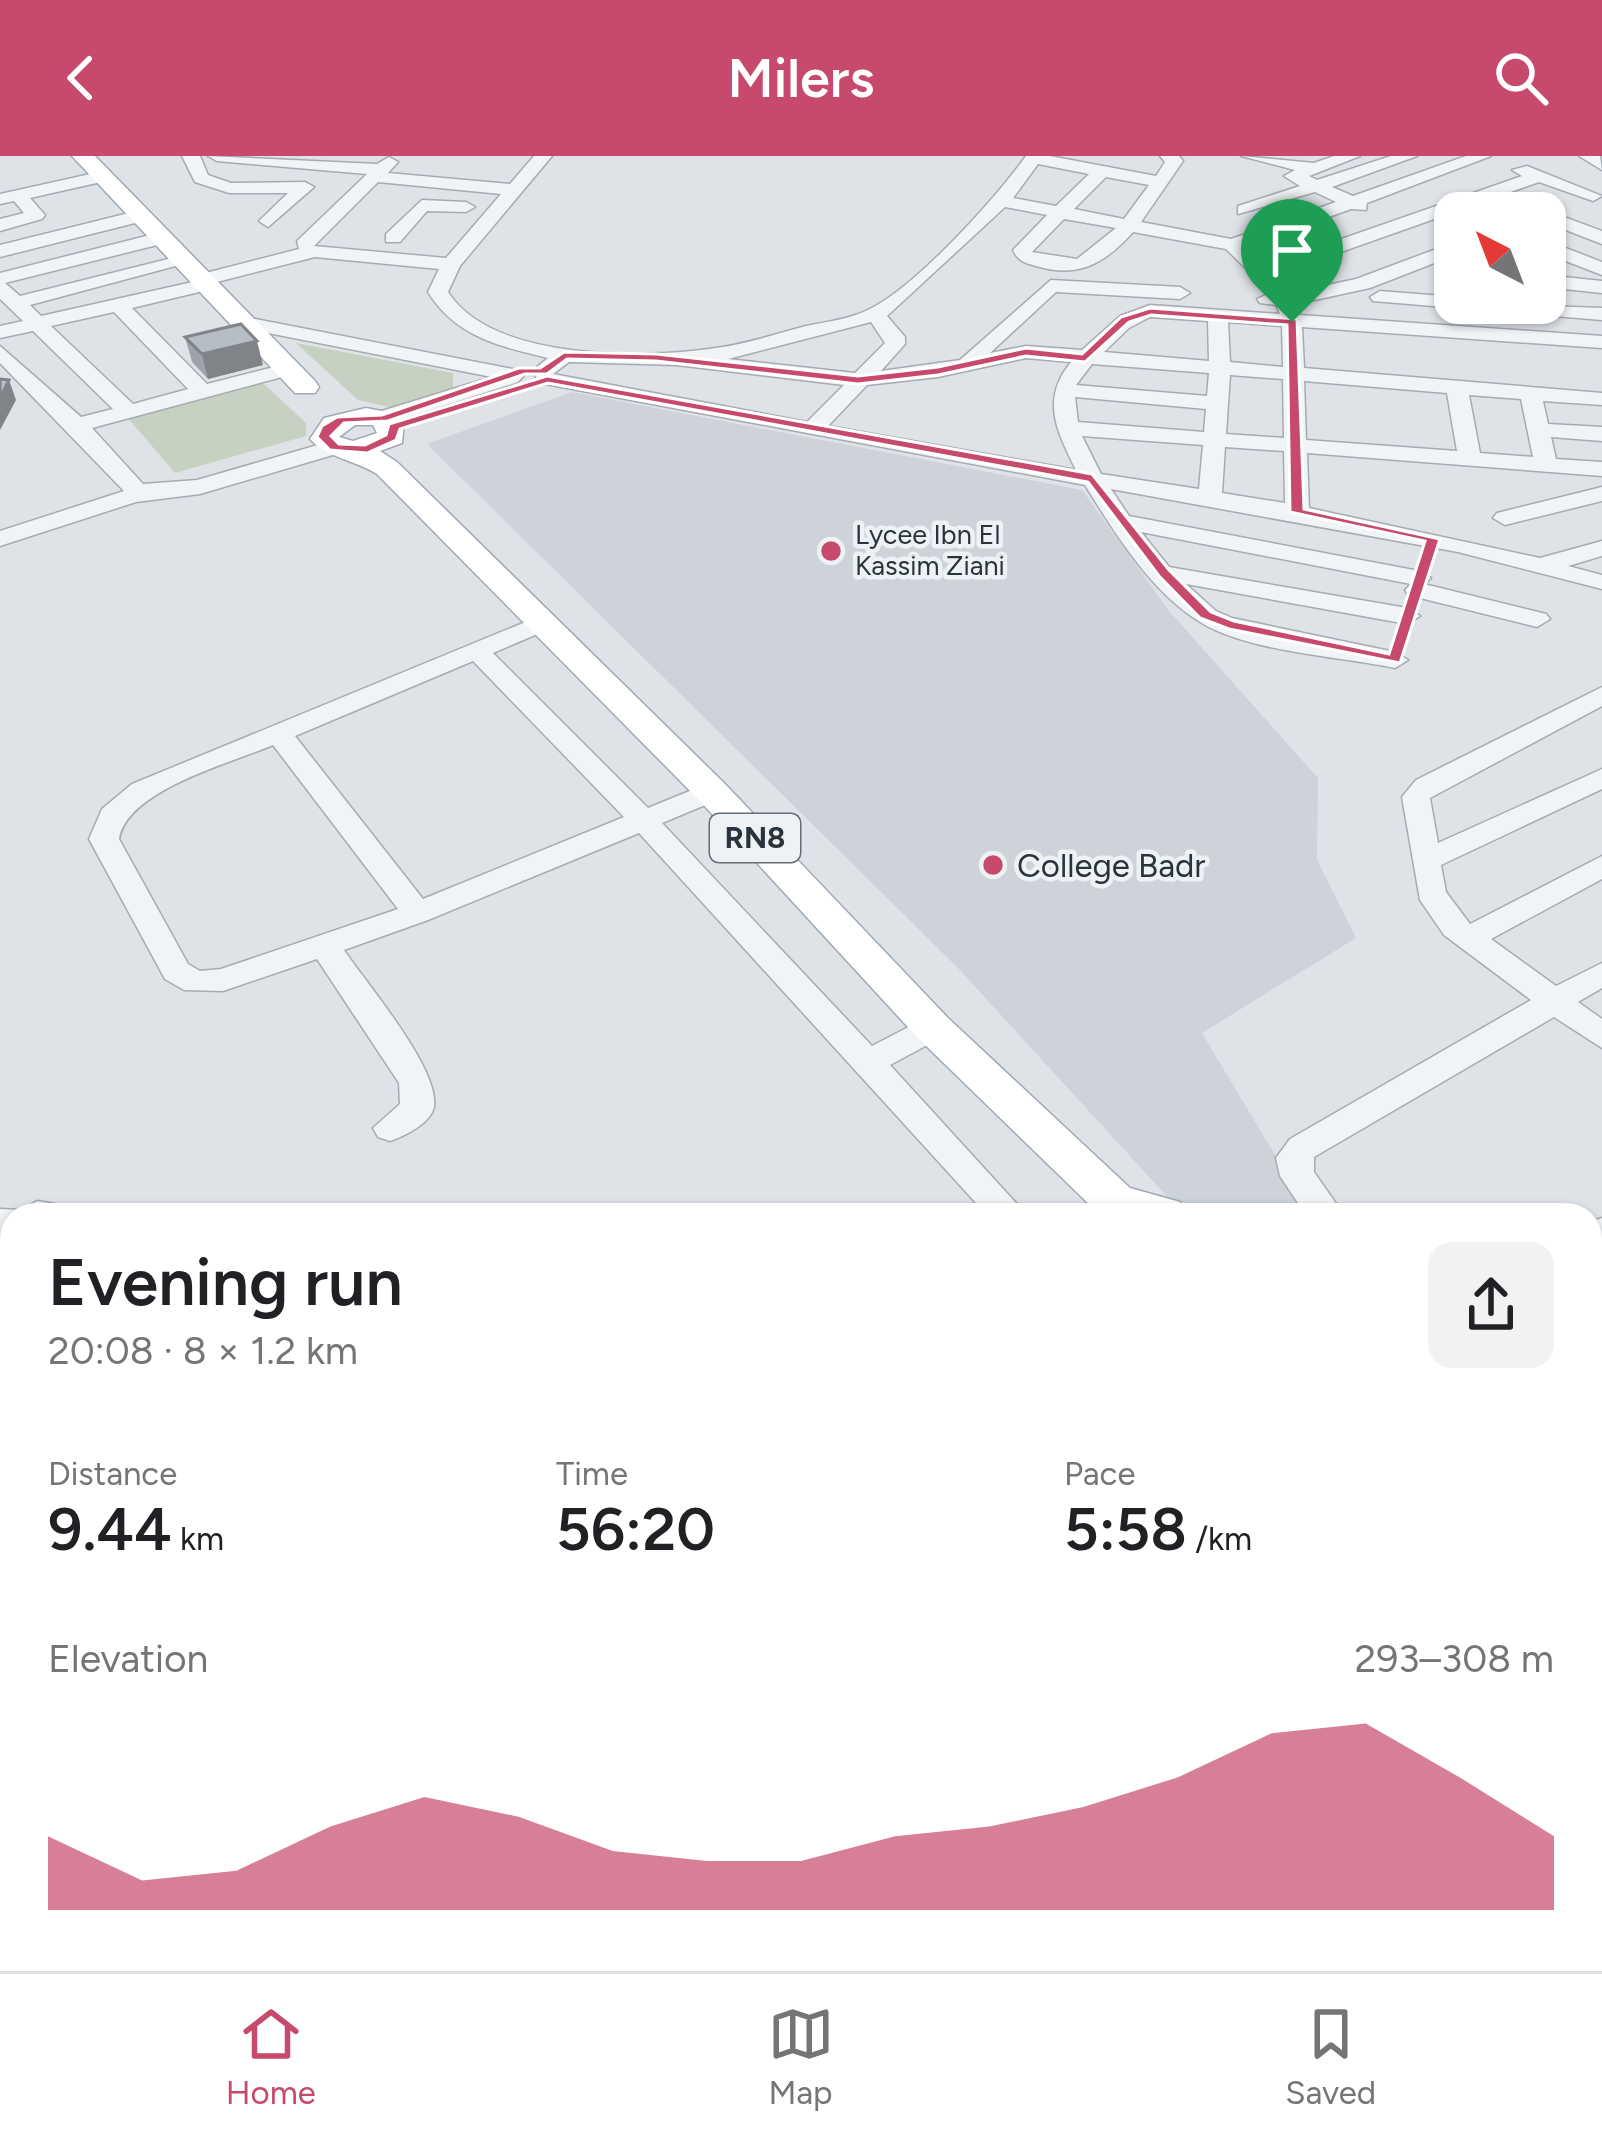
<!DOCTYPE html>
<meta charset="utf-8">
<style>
:root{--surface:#fff;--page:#f2f2f2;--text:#202124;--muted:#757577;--line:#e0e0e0;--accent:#c74a6c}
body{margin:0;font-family:Figtree,sans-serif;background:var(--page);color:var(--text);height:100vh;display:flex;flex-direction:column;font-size:45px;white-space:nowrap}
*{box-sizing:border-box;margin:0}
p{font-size:39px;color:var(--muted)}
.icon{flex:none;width:66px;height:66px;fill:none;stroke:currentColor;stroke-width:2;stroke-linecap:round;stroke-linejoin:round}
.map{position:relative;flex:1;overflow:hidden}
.drawer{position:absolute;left:0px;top:1047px;width:1602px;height:768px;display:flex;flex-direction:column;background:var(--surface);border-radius:36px 36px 0 0;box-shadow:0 3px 9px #0004}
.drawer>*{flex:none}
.needle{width:78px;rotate:318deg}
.fabs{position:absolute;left:1434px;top:36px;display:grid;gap:24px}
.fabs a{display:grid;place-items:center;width:132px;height:132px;border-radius:24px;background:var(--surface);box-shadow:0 3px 9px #0004;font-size:60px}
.pin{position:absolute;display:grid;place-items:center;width:102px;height:102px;color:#fff;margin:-123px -51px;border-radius:50% 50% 50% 0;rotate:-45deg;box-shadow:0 0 12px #0007}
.pin .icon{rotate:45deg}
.round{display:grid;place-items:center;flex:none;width:126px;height:126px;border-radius:24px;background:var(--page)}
.head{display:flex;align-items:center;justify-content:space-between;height:204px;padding:0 48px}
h1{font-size:66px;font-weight:600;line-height:90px}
.metrics{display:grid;grid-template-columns:repeat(3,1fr);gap:18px;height:204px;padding:12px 48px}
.metrics div{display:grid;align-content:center}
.metrics b{font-size:60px;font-weight:600}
.metrics small{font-size:33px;font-weight:400}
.metrics p{font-size:33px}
.chart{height:336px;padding:24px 48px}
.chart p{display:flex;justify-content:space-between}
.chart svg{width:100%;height:216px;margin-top:12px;fill:var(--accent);opacity:.7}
header{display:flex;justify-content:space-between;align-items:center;height:156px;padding:0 48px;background:var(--accent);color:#fff;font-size:54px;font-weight:600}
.dock{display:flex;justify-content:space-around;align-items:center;height:168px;border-top:3px solid var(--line);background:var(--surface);font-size:33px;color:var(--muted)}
.dock a{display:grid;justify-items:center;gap:6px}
.dock .selected{color:var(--accent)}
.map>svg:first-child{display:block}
.built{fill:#cdd3d9}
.green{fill:#c7d1c1}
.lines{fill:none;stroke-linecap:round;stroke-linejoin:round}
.minor-casing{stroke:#a5abb2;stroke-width:3}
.major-casing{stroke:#9fa9b3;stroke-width:3}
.path{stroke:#b9bec2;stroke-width:6;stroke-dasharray:12 12;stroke-linecap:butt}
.minor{fill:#f1f4f6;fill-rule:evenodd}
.major{fill:#fff;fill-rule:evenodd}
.wall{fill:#9da3a9}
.shaded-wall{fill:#808489}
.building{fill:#b7bdc4;stroke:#808489;stroke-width:3}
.route{fill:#c74a6c;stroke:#fff;stroke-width:3;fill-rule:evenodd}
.poi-dot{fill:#c74a6c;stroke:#eef2f5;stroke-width:4.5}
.labels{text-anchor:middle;stroke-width:9;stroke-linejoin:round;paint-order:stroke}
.far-poi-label{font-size:27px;fill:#29333e;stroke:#eef2f5;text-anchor:start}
.shield{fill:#eef2f5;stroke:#646c75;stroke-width:3}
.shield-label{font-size:30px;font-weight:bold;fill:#29333e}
.poi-label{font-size:33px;fill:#29333e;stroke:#eef2f5;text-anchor:start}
</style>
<header><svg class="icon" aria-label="back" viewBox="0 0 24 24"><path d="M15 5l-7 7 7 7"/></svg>Milers<svg class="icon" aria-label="search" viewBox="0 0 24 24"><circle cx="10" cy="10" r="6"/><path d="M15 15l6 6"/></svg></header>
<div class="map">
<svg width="1602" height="1815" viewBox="0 0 1602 1815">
<rect width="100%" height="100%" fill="#dfe3e8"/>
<path class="built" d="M572,236l510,98 88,122 148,166 -1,82 39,78 -154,95 109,182h-127l-226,-247 -531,-524z
M0,1134l2,11 10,-2v371l-12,6z"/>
<path class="green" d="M296,187l157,30v19l-55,17 -40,-9z
M263,227l43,40v13l-131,37 -48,-56z
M653,1803h317l-12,12h-314z"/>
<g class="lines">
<defs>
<path id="minor" d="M182,0h18l8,19 23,8 74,-1 9,5 -46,40 -9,-6 29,-28h-59l-34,-11z
M208,0l169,8 12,-7 9,5 -10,11 122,11 24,-28h18l-92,110 -12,26c44,69 195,67 268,56 30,-4 60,-14 90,-22 19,-4 44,-7 62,-16 48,-23 127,-111 158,-154h24l106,20 9,-14 -5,-6h19l4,5 -42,61 90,17 105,-37 -21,-10 -77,22v-8l62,-20 -16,-10 11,-6 -54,-14 73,7 20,-7h26l-51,20 8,4 74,-24h26l-85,31 21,9 113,-40h25l-124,47 -1,7 -15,-1 -106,38 22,18 255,-89 -10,-6 15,-4 75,30 -9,5 -54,-19 -263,93 14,18 66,-14 99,-37v13l-85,33 -74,16 4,11 302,21v12l-300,-21 2,41 298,25v12l-59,-4 5,23 54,3v14l-51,-4 5,22 46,3v14l-295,-23 2,55 231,50 62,-17v15l-34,10 34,9v14l-144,-37 -347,-63 18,27 290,55 12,7 -7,6 122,30 4,5 -13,8 -129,-32 -3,-5 6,-6 -270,-52 28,35 238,41 13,8 -13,8 -221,-40 30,27 16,7 163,34 13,8 -13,8c-57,-12 -150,-16 -198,-48 -47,-30 -83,-88 -112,-135l-545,-102 -8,-12 16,-13c-49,-12 -92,-21 -120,-66l11,-23 -124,-12 -98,25 -1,6 -84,20 75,76 83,-21 10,6 -3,4 -205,55 51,56 54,-4 138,-40 8,2v10l-143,42 -64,8 -136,44v-15l124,-40 -124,-128v-17l81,71 32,-8 -80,-78 -33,7v-12l23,-5 -23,-22v-26l162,-41 7,2v8l-164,41 15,13 164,-41 10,6 -164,44 11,11 156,-35 1,-6 101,-26 -2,-8 70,-67 -150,-13zM1038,8l51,10 -33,32 -43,-8zM1106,21l43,8 -25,34 -50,-10zM378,26l123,12 -55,64 -132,-12zM1005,51l42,8 -34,35c5,11 11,13 23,16 43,13 69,-3 97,-34l93,17 42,41 2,3 -13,6 3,4 16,2 4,9 -130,-9 -30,11 -38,34 -56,-4 -36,7 66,-61 124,7 10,-6 -10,-6 -129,-7 -91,80 -79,11 24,-27v-7l-18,-21zM1064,63l52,9 -39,31 -45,-7zM114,156l74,77 -55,15 -82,-78zM1150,161l58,4 1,40 -105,-9 25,-24zM871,166l14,21 -30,30 -127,-14zM1228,166l54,4 1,41 -53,-5zM1026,202l45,4c-31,38 -14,69 5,108l-248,-44 39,-41 71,-8zM569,206l108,3 167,20 -37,37 -254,-48zM1092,208l117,9 -2,23 -131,-11zM1230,219l53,4 1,59 -58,-4zM1304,225l143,12 10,58 -151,-11zM1469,239l52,4 12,58 -53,-4zM1075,241l131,12 -2,23 -126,-10zM1082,280l121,9 -4,44 -98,-15zM1225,291l59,4 1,52 -63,-10z
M1579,0h21l2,14z
M104,15l9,5 -3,4 -80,18 15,17 -3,4 -42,12v-12l24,-6 -10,-12 -14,3v-10z
M422,44l44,2 9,5 -9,5 -39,-1 -27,31h-14v-8z
M141,54l6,2v8l-147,37v-12z
M1545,54l57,21v13l-57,-22v-9h-7z
M1545,84l57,22v13l-57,-22z
M1545,119l57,6v12l-57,-6z
M1380,135l75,6v6l147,5v12l-229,-19 -3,-4z
M245,161l268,52 11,6 -6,7 -135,43 -11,-7 3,-5 117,-36 -254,-50 -3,-4z
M1602,331v14l-97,24 -12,-7 4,-5z
M540,460l13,8 -4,5 -56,24 155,155 54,-22h20l4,6 -4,6 -60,25 210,223 50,-26h22l5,8 -5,8 -54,29 137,150h-40l-348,-382 -211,87 -84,30c22,33 96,119 90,157 -3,16 -29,29 -44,34l-12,-4 -5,-9 27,-24 -1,-21 -82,-124 -94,32 -39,-1 -19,-11 -76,-140 13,-30 30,-25zM473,505l151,156 -201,82 -128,-163zM273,589l125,164 -177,60 -21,2 -12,-7 -69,-125c8,-49 112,-76 154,-94z
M1602,531v19l-172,92 8,45 164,-74v20l-161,76 5,27 24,32 132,-68v23l-111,60 65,47 46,-23v25l-24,14 24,17v29l-48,-31 -240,140v15l30,43h-38l-26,-39 -4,-18 14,-19 241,-139 -87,-65 -24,-35 -18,-103 14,-17z
M37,1045l24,4 5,10h-54v20l-12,2v-28l22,1z
M1602,1062v32l-12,4v-32z
M1602,1231v38l-12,4v-37z
M1590,1281l12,5v42l-12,-5z
M1602,1425v45l-12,5v-45z
M12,1530v44l-12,5v-44z"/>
<path id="major" d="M72,0h23l220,225 4,6 -4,6h-20z
M366,252l26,5 12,9 -2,21 -22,8 17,11 328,322 223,234 182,170 50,14 7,13h-96l3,-6 -176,-171 -219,-238 -322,-326c-22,-14 -50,-16 -67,-35l14,-21zM373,269l4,8 -24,8 -14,-4 16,-12z
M1590,1521l12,4v63l-12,-5z"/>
</defs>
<use href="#minor" class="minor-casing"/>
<use href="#major" class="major-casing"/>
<path class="path" d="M477,1803l6,12"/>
<use href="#minor" class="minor"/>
<use href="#major" class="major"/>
</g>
<path class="wall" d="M185,181l78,28 -55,14 -16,-17z"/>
<path class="shaded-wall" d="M257,185l6,24 -55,14 -6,-25z
M9,224l7,20 -16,30v-32z"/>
<path class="building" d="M241,168l16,17 -55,13 -17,-17z
M0,223l9,1 -9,18z"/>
<path class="route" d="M1150,152l147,11 7,190 136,30 -40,124 -171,-34 -29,-11 -41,-42 -71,-94 -540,-99 -148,46 -4,11 -29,13 -37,-3 -13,-13 5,-11 15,-9 45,-2 137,-47h21l24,-16 92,2 202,22 80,-9 88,-19 56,6 39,-37zM1151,159l136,10 3,187 135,29 -36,113 -155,-33 -23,-9 -42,-42 -77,-96 -545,-98 -158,48 -3,11 -21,10 -26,-1 -8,-8 13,-13 44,-2 137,-47h22l20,-15 89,2 202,23 80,-9 88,-19 59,6 44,-40z"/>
<g class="poi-dot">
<circle cx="831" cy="395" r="12"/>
<circle cx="993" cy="709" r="12"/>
</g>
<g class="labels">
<g class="far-poi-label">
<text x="855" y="388">Lycee Ibn El<tspan x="855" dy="31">Kassim Ziani</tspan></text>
</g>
<rect class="shield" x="710" y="658" width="90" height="48" rx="9"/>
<g class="shield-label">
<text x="755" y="692">RN8</text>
</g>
<g class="poi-label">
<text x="1017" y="721">College Badr</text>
</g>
</g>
</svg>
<div class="fabs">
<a><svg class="needle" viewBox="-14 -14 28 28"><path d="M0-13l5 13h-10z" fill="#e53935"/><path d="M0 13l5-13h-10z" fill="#757577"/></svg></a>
</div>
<div class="pin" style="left:1292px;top:166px;background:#1e9e55"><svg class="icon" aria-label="arrive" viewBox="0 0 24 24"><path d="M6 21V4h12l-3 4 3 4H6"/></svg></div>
<section class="drawer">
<div class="head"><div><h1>Evening run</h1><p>20:08 · 8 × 1.2 km</p></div><a class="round"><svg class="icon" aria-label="share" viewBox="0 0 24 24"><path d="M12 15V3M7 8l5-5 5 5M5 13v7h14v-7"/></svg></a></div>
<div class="metrics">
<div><p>Distance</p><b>9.44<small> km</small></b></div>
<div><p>Time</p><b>56:20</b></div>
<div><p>Pace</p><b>5:58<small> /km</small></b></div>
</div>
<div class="chart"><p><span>Elevation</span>293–308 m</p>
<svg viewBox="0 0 160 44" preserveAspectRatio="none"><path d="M0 44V29L10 38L20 36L30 27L40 21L50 25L60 32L70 34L80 34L90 29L100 27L110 23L120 17L130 8L140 6L150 17L160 29V44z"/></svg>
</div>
</section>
</div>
<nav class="dock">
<a class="selected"><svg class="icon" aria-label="home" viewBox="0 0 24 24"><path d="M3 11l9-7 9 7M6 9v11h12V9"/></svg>Home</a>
<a><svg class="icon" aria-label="map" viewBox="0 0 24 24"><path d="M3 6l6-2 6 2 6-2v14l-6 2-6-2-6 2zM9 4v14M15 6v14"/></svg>Map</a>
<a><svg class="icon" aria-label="saved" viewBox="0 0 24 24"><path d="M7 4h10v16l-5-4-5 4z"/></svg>Saved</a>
</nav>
